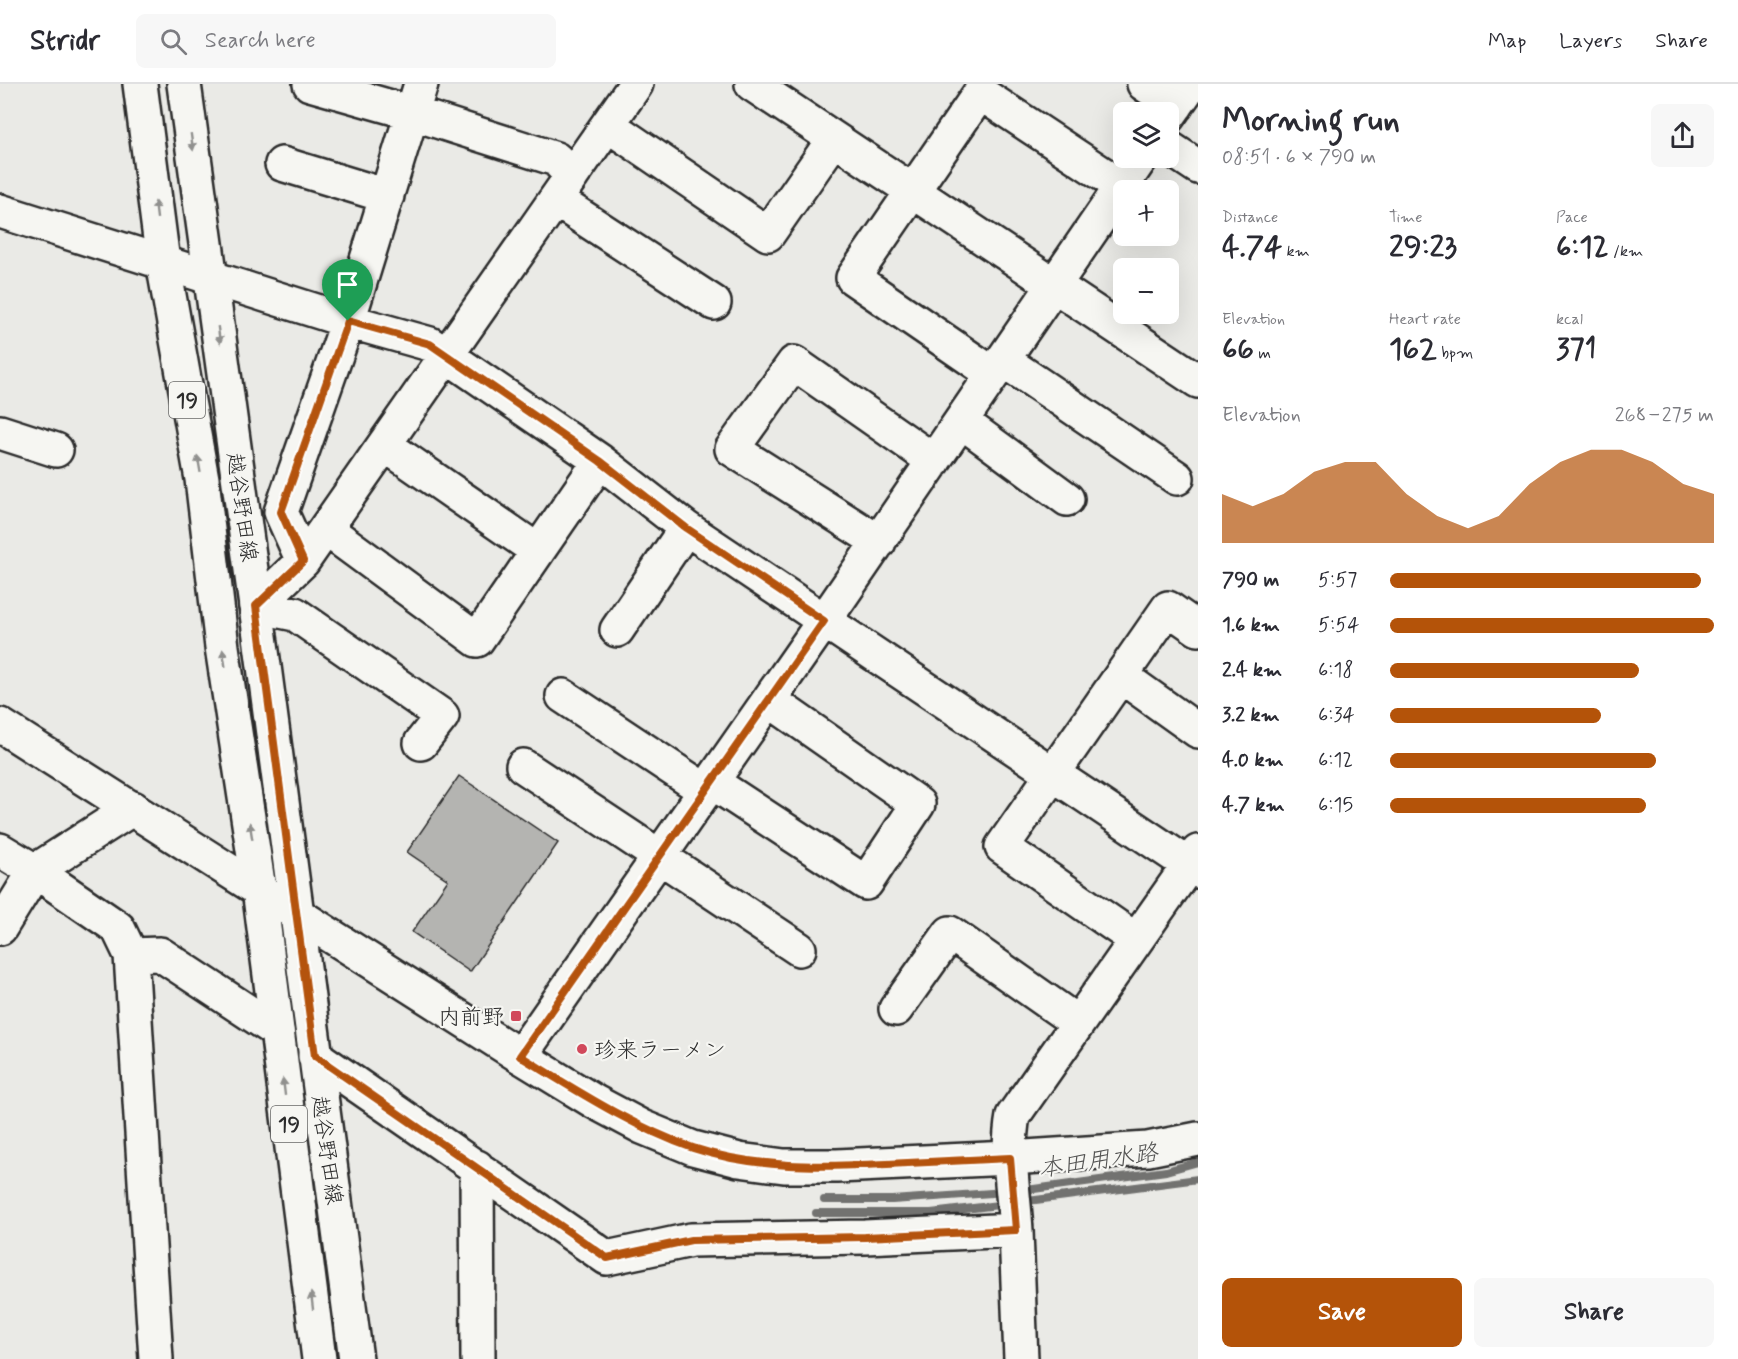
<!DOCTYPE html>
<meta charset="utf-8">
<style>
:root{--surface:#fff;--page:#f7f7f7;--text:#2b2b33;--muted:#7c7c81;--line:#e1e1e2;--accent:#b45309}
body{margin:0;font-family:Mynerve,"Klee One",sans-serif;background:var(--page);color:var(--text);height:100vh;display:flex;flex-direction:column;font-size:22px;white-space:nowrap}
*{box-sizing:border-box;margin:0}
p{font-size:20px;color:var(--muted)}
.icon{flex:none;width:33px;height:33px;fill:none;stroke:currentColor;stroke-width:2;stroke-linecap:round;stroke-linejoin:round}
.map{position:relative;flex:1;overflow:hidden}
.drawer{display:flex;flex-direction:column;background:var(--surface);width:540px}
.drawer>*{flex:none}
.controls{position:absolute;left:1113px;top:18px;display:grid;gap:12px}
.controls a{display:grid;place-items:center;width:66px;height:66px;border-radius:9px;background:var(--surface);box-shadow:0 6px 24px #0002;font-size:30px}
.pin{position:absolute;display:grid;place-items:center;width:51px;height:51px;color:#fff;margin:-62px -26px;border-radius:50% 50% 50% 0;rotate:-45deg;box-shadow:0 0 6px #0007}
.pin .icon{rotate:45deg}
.round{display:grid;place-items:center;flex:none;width:63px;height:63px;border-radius:9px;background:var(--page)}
.headline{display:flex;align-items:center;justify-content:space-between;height:102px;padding:0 24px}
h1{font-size:33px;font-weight:700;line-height:45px}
.stats{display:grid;grid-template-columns:repeat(3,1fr);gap:9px;height:102px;padding:6px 24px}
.stats div{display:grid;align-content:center}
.stats b{font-size:30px;font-weight:700}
.stats small{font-size:16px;font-weight:400}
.stats p{font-size:16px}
.chart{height:168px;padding:12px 24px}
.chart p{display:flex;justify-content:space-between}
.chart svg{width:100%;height:108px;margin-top:6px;fill:var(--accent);opacity:.7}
.action{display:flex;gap:12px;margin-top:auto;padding:12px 24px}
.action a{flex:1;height:69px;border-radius:9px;background:var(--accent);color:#fff;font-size:24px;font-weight:700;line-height:69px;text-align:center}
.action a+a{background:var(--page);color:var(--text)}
ul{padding:0 24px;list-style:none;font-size:20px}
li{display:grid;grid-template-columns:96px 72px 1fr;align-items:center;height:45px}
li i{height:15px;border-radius:8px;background:var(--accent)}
header{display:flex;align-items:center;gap:36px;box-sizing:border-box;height:84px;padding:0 30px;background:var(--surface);border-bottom:2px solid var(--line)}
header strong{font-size:28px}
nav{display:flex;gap:33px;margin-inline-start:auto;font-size:21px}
.search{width:420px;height:54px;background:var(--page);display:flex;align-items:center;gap:15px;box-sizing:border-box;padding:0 21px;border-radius:9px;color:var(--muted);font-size:22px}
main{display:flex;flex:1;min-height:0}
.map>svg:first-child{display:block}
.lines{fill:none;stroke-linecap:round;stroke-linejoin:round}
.stream{stroke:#727270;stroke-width:8}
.building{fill:#b4b4b1;stroke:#2b2b2b;stroke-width:1.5}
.minor-casing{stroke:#2b2b2b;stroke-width:38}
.major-casing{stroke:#2b2b2b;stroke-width:38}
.minor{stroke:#f6f6f2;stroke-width:33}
.major{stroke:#f6f6f2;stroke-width:33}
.oneway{fill:#90908e}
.route-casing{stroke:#fff;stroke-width:12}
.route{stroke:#b45309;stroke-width:8}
.poi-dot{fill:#d1495b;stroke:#f6f6f2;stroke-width:2}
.labels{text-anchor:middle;stroke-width:4.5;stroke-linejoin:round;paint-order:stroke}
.shield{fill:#f6f6f2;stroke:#686867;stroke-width:1.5}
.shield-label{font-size:21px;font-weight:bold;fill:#2b2b2b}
.street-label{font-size:22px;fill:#2b2b2b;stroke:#f6f6f2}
.poi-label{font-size:22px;fill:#2b2b2b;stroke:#f6f6f2;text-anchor:end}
.water-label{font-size:24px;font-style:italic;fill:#545453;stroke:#f6f6f2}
</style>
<header>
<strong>Stridr</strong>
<div class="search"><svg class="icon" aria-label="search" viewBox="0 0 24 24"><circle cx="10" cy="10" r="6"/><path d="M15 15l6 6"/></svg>Search here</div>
<nav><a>Map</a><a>Layers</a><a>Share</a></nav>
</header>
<main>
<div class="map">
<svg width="1198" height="1275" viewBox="0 0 1198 1275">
<rect width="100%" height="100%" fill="#eaeae6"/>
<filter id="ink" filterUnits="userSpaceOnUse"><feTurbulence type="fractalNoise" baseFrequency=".0167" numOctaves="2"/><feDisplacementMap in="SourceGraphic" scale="12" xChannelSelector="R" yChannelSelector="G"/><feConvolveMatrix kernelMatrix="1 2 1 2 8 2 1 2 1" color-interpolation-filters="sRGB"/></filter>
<g filter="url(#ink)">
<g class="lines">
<path class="stream" d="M1019,1107l147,-20 32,-9
M824,1116h68l114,-8
M1020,1118l178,-23
M816,1129h115l76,-9"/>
</g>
<path class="building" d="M459,692l99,67 -88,129 -58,-40 36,-52 -41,-28z"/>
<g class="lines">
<defs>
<path id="minor" d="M310,0l102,29 144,46 16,17
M752,0l446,297
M1144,0l32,22
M1168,33l23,-33
M608,41l160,109 66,-95
M1168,63l30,20
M282,80l105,32
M556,116l158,103
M0,127l348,110 82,23 170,117 86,67 512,343
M1003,276l174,118
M993,290l-140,-96 127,-185 141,93
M961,337l106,78
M0,348l56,18
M385,361l153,106 62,-90
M326,445l151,111 61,-89
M879,458l-147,-93 62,-86 140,98
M303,477l-22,-49 67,-191 73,-237
M256,522l47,-45 333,-477
M256,522l39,8 147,102 -21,27
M617,546l69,-102
M1121,592l77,55
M563,612l143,95
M523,682l276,183
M712,698l154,101 52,-79 -149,-104
M0,766l35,21 83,57 13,27 25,404
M0,844l35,-57 98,-63
M1136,856l-134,-93 166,-239 30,21
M131,871l29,-1 117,77
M896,925l54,-76 128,90
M315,972l292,202 84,-18 174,-3 151,-7
M520,972l304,-435 317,-463
M477,1083l1,192
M1021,1275c-2,-43 -3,-86 -5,-128 -2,-39 -10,-77 -3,-115l185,-264"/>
<path id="major" d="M140,0l23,178 39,217 20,168 37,242 60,470
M184,0l72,522 100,753
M0,641l520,331 75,46 47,25 51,21 46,12 45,6h53l173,-8 138,-9 50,-10"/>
</defs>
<use href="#minor" class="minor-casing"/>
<use href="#major" class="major-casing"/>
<use href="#minor" class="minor"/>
<use href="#major" class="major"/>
</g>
<defs><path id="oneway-solid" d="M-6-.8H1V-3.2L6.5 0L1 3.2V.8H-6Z" transform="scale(1.5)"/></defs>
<g class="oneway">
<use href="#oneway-solid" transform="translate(192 58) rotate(82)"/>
<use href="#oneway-solid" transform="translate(156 126) rotate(-97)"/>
<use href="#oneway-solid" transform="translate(219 251) rotate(82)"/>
<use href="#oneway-solid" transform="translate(199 380) rotate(-100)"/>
<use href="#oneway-solid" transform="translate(224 574) rotate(-99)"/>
<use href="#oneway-solid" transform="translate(251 747) rotate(-99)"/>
<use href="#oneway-solid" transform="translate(284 1003) rotate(-97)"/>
<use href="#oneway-solid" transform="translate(312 1217) rotate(-97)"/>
</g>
</g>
<g class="lines" filter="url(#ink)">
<defs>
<path id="route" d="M348,237l82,23 170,117 86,67 138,93 -304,435c56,34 111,70 173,92 63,21 128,19 194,16 41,-2 82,-4 123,-6l6,72 -151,7 -174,3 -84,18 -292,-202 -59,-450 47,-45 -22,-49z"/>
</defs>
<use href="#route" class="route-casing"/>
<use href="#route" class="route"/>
</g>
<g class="poi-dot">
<rect x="510" y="926" width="12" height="12" rx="3"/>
<circle cx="582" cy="965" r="6"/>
</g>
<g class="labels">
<g class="shield">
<rect x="169" y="298" width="36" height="36" rx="4.5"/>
<rect x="271" y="1022" width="36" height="36" rx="4.5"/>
</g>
<g class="shield-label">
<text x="187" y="323">19</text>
<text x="289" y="1047">19</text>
</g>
<g class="street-label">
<text transform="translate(243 423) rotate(82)" y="8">越谷野田線</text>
<text transform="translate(328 1066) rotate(82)" y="8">越谷野田線</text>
</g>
<g class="poi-label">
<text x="504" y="940">内前野</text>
<text x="594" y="973" text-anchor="start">珍来ラーメン</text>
</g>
<g class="water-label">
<text transform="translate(1098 1076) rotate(-8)" y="8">本田用水路</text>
</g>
</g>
</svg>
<div class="controls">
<a><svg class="icon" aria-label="layers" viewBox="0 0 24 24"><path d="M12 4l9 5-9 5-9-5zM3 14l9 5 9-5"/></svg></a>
<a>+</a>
<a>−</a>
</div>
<div class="pin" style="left:348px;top:237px;background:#1e9e55"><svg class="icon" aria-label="arrive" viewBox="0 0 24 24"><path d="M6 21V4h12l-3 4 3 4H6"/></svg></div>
</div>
<section class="drawer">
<div class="headline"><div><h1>Morning run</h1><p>08:51 · 6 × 790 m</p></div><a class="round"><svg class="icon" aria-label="share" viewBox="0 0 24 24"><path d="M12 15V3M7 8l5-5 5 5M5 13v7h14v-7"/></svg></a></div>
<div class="stats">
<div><p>Distance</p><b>4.74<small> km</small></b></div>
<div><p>Time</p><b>29:23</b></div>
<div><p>Pace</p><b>6:12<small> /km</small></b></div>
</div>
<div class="stats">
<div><p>Elevation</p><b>66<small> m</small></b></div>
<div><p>Heart rate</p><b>162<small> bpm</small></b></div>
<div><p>kcal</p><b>371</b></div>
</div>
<div class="chart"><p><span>Elevation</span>268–275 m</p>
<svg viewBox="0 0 160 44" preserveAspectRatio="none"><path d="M0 44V24L10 29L20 24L30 15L40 11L50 11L60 24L70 33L80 38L90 33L100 20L110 11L120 6L130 6L140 11L150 20L160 24V44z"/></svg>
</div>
<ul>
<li><b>790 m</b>5:57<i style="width:96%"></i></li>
<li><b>1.6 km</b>5:54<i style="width:100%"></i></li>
<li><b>2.4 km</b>6:18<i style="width:77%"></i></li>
<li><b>3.2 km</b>6:34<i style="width:65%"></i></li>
<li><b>4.0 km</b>6:12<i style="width:82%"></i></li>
<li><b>4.7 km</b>6:15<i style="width:79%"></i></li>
</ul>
<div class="action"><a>Save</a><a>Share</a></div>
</section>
</main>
